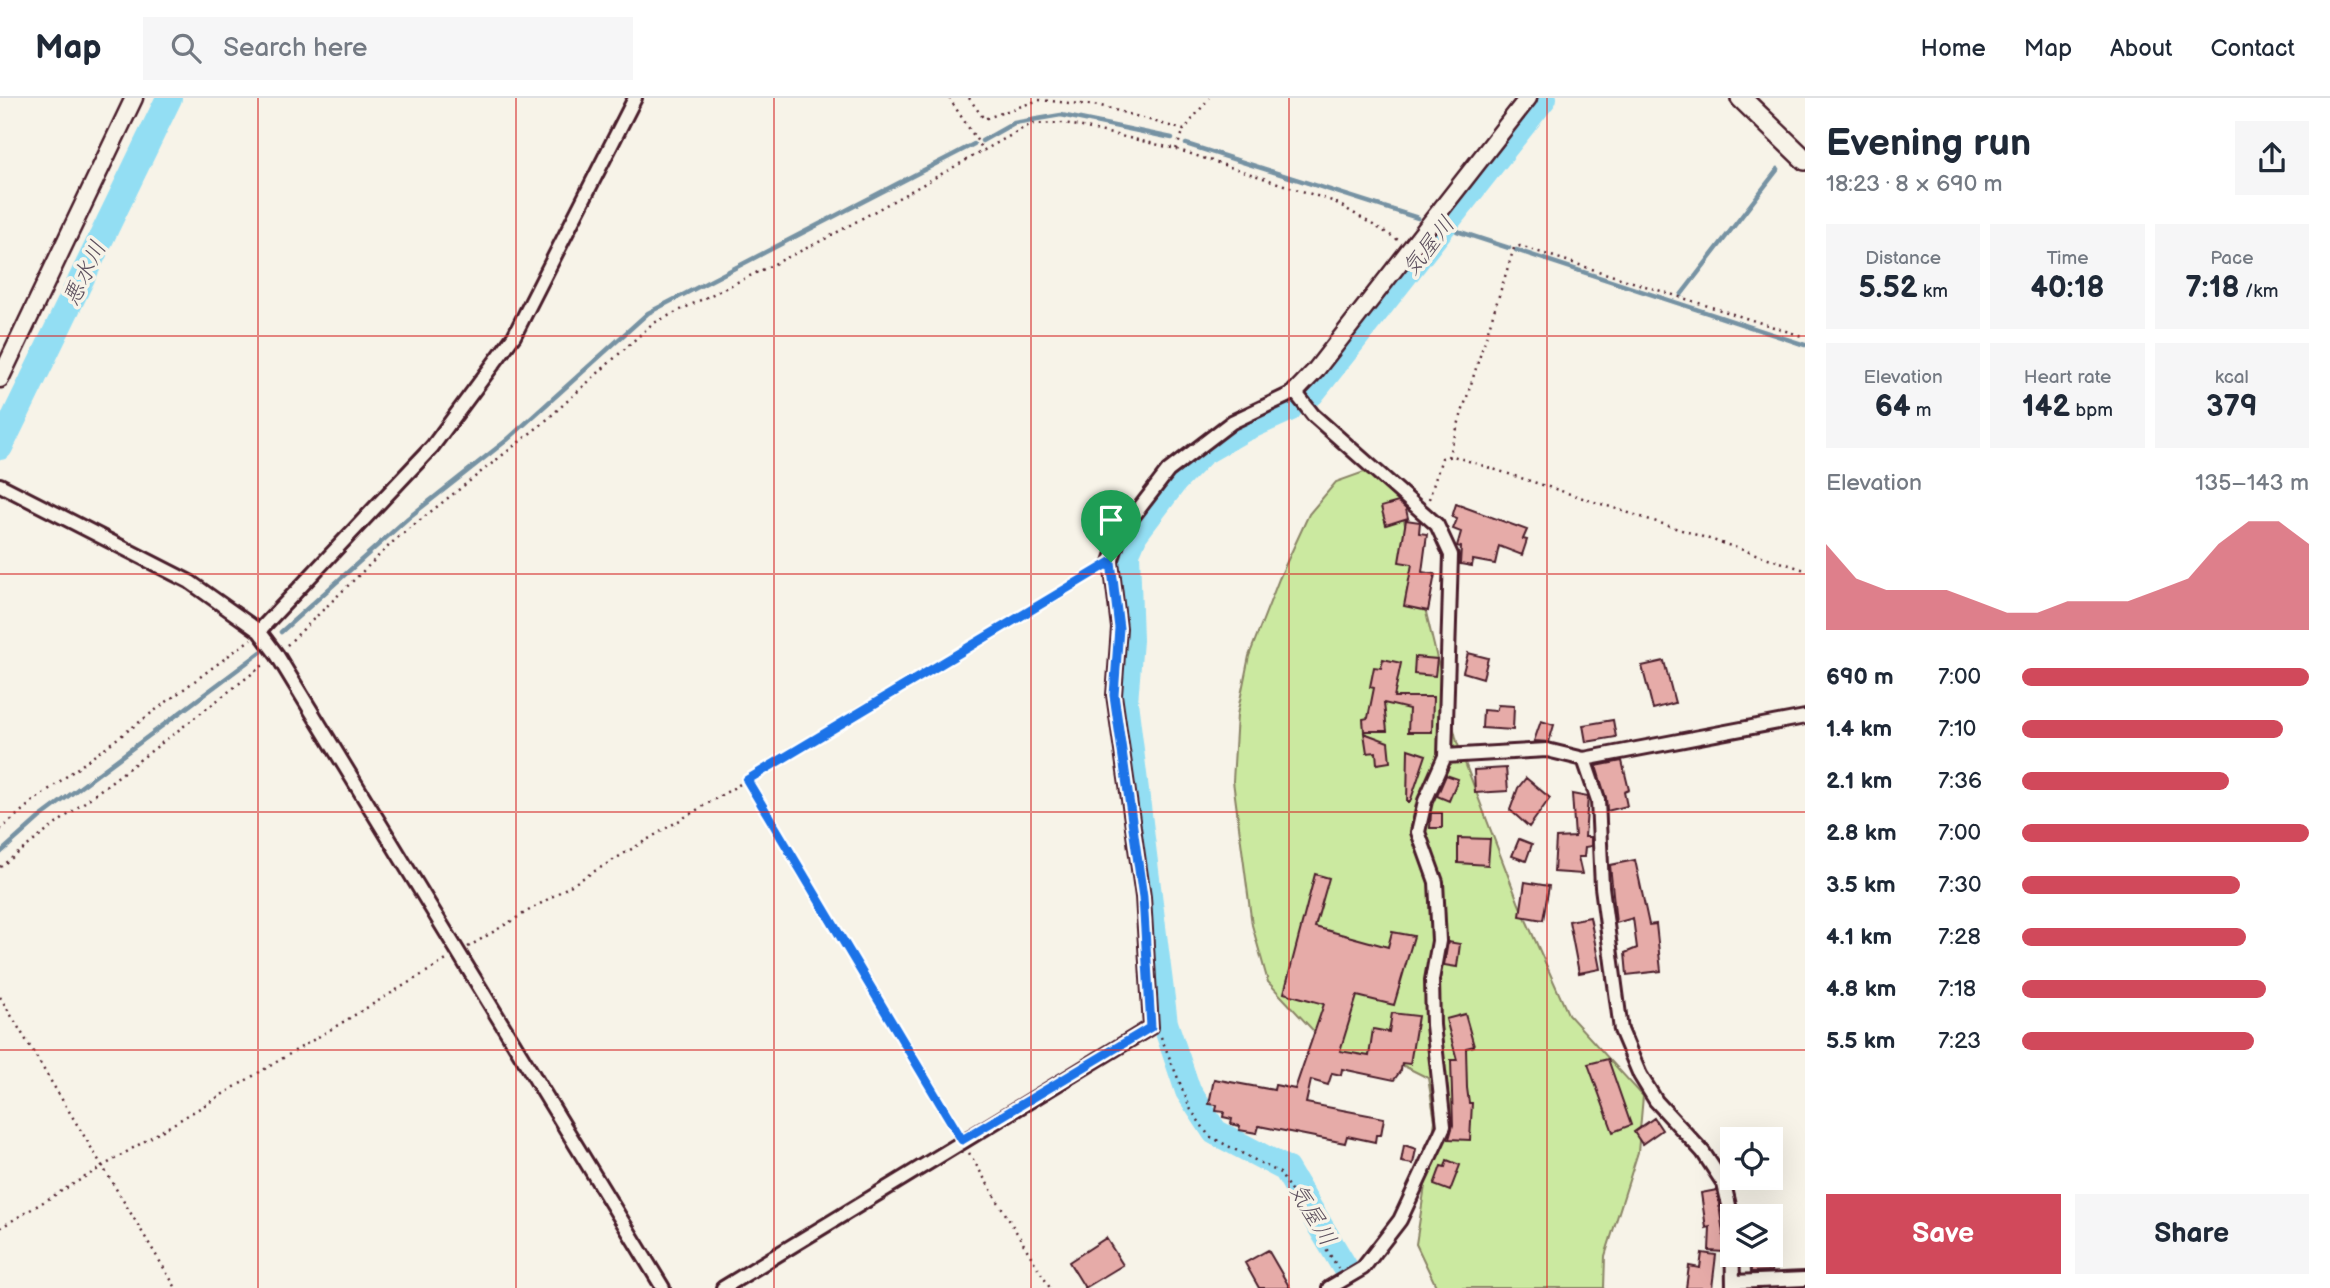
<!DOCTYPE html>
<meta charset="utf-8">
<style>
:root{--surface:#fff;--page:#f6f6f7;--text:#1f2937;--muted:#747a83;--line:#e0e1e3;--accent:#d1495b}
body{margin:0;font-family:"Balsamiq Sans","Klee One",sans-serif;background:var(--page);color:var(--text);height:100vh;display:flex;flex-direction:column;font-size:26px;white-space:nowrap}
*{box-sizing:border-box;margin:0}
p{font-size:23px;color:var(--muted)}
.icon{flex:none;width:38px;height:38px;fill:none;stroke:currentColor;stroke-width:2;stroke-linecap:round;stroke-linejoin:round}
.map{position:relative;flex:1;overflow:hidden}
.side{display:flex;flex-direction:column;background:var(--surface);width:525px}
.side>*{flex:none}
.buttons{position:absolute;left:1720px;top:1029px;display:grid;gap:14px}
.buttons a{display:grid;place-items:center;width:63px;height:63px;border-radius:0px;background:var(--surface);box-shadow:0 7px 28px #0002;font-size:35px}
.pin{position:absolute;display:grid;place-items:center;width:60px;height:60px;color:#fff;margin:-72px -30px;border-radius:50% 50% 50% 0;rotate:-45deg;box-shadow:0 0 7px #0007}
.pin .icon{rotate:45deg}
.round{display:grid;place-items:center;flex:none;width:74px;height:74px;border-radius:0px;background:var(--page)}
.head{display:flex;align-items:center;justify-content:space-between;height:119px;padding:0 21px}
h1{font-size:38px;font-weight:800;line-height:52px}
.stats{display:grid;grid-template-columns:repeat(3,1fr);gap:10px;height:119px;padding:7px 21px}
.stats div{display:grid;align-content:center;border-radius:0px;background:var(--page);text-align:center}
.stats b{font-size:30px;font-weight:800}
.stats small{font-size:19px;font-weight:400}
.stats p{font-size:19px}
.chart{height:196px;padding:14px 21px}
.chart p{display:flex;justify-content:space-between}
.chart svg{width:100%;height:126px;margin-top:7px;fill:var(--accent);opacity:.7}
.button{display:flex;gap:14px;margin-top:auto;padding:14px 21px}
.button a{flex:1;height:80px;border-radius:0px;background:var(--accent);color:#fff;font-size:28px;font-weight:800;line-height:80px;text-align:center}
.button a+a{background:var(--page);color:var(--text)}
ul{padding:0 21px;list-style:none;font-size:23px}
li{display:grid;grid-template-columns:112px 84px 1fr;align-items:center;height:52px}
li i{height:18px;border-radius:9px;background:var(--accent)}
header{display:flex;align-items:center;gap:42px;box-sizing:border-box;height:98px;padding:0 35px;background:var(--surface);border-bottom:2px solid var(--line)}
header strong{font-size:33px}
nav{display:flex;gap:38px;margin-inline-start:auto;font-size:24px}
.search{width:490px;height:63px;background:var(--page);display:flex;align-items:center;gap:18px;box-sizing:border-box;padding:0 24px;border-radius:0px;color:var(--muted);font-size:26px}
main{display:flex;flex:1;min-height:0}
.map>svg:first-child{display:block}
.green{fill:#cbe9a0;stroke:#8a8466;stroke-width:2}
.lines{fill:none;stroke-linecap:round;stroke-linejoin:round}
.stream{stroke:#7692a3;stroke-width:4.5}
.river{stroke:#93def3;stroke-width:26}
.building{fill:#e6aba8;stroke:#4a1f2b;stroke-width:2}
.minor-casing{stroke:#4a1f2b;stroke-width:18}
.tertiary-casing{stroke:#4a1f2b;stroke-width:21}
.primary-casing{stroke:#4a1f2b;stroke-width:24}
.path{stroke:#4a1f2b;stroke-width:2.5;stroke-dasharray:2 5;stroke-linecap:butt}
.minor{stroke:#f7f3e8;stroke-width:12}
.tertiary{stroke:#f7f3e8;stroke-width:16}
.primary{stroke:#f7f3e8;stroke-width:19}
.route-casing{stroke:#fff;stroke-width:14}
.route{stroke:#1a73e8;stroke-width:9}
.grid{fill:none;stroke:#d62828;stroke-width:2;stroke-opacity:0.55}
.labels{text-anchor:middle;stroke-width:7;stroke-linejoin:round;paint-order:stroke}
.water-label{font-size:23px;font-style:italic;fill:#5c4f5d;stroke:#f7f3e8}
</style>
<header>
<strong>Map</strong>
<div class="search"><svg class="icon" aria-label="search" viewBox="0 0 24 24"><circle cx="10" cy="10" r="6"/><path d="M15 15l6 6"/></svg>Search here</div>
<nav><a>Home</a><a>Map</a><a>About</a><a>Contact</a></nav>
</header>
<main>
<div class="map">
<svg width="1805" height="1190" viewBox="0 0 1805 1190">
<rect width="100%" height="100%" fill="#f7f3e8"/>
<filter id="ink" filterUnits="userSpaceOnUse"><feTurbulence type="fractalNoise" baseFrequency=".0143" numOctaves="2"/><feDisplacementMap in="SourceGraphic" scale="14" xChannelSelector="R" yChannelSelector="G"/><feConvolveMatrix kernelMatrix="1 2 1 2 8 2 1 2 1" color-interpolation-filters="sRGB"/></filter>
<g filter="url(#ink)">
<path class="green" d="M1364,374l32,15 61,255 62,162 49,110 75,82 -5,56 -33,104 -1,32h-167l-21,-44 19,-123 -7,-43 -32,-16 -60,-7 -68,-73 -16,-57 -19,-144 4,-66 12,-59 30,-77 30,-65 27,-32z"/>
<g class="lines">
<path class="stream" d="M982,43l32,-18 47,-8 111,23
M1186,46l232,74
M1457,133l52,17
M1516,152l289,95
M1681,197l97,-126
M281,534l127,-114 99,-78 141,-127 326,-169
M0,755l39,-35 222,-166"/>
<path class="river" d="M1312,295l232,-295
M1289,311l-47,21 -40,23 -27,28 -40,53 -8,19 3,87 -5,62 40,321 23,68 27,41 71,37 61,102
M0,349l169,-349"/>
</g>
<path class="building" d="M1398,404l8,7 2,9 -22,7 -5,-18z
M1456,406l71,26 -4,9 4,1 -5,15 -23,-9 -4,18 -22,-4 -1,6 -12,-2 1,-17 -4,-1 4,-14 -8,-3 4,-10 -5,-2z
M1406,422l14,2 -1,11 8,1 -5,38 13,2 -7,37 -24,-5 8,-42 -13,-2z
M1468,555l20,5 -5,20 -20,-6z
M1415,559l22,2 -2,17 -21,-2z
M1383,561l18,4 -7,34h39l-1,35h-24l1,-23 -25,-6 3,28h-23l-1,-12 5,-1 6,-30 -4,-1 4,-20 7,1z
M1664,563l11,42 -22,6 -11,-43z
M1498,607l16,1 -1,24 -31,-2 1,-18 13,1z
M1613,622l3,17 -30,5 -3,-17z
M1541,623l13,4 -5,17 -15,-1z
M1364,635l24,9 2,20 -13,2 -1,-12 -9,1z
M1408,651l18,6 -16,47h-3z
M1622,663l7,29 -5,2 3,14 -20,5 -1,-13 -10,-32z
M1506,670l2,23 -33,2 -1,-23z
M1446,677l12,4 -9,22 -12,-5z
M1526,680l24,20 -21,29 -19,-17 8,-22z
M1572,696l16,3 -3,40h6v9l-6,1 -1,10h-6l4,17 -28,-2 2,-34 19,-1z
M1431,715h11v15h-12z
M1458,740l32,1 -2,26 -30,-2z
M1519,741l13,5 -6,17 -14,-5z
M1635,762l14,65 7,-1 5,47 -34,4 -2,-22 12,-5 -4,-30 -17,5 -6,-58z
M1315,776l14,4 -14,49 73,20 4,-15 22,4 -20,69 -37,-9 -17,55 29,5 4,-27 16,3 3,-19 26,3 -8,48 -8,-1 -1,7 -7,10 -52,-11 -1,6 -9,-2 -4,12 -17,-5 -5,23 78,15 -3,17h-5l-1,7 -28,-6 -2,7 -86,-17 -2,7 -18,-3 1,-4 -9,-2 1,-5 -9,-2 1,-5 -8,-1 1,-6 -8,-1 5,-25 60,11 1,-5 20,4 29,-85 -40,-11z
M1525,784l24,4 -6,34 -23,-4z
M1590,819l10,52 -21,4 -10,-52z
M1448,844l12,2 -3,23 -13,-2z
M1465,916l9,32 -8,2 1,40 2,15h3l-2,37 -21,-1 4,-14 -2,-65h6l-11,-41z
M1608,961l23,66 -18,7 -25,-68z
M1654,1020l8,12 -20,14 -8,-12z
M1404,1047l12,4 -3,15 -12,-2z
M1447,1062l13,5 -10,26 -16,-6 7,-19 4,1z
M1717,1092l7,50v12l-15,-1 1,-24 -4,1 -5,-35z
M1106,1140l17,27 -38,23 -16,-26z
M1268,1152l22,38h-31l-14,-25z
M1702,1155l14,2 -4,33h-26l3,-22 11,2z
M1750,1157h21l1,16 -21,1z"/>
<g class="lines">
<defs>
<path id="minor" d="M635,0l-121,238 -82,111 -173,184 18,24 386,633
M0,387l190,97 69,49
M1445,658l102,-6 37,9 221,-42
M1584,661l14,41 4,87 19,143 19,45 16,26 47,51 21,32 8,34
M1732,1125l1,65
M1733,1184l72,-3
M723,1190l428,-261 -8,-130 -29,-202 5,-67 -8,-66 10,-30 47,-61 64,-49 63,-30 18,23 124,110 14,30 -6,201 -20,45 -7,31 18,50 3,59 -7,39 1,45 11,101 -44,94 -37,48 -34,20"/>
<path id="tertiary" d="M0,281l134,-281
M1295,294l20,-21 213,-273"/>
<path id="primary" d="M1741,0l64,62"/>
</defs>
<use href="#minor" class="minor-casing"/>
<use href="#tertiary" class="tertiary-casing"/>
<use href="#primary" class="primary-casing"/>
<path class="path" d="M949,0l35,53
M969,0l15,21 55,-19 62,6 83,24 25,-32
M1176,51l8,-19
M1448,359l66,-209 6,-2 285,91
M1429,401l13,-41 11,-2 352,114
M287,547l109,-106 146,-115 110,-100 173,-85 206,-115 34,-1 111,26 159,53 65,39
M747,682l210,352
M0,732l32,-28 219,-163
M0,769l266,-204
M468,849l631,-378
M0,899l176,291
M1161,939l30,73 18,26 71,37 58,95
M969,1055l81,135
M0,1130l448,-269"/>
<use href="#minor" class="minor"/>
<use href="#tertiary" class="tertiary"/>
<use href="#primary" class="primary"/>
</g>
</g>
<g class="lines" filter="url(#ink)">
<defs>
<path id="route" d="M1111,464l8,66 -5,67 29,202 8,130 -189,113 -215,-360z"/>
</defs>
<use href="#route" class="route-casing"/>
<use href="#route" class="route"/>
</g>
<path class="grid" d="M258,0v1190M516,0v1190M774,0v1190M1031,0v1190M1289,0v1190M1547,0v1190M0,238h1805M0,476h1805M0,714h1805M0,952h1805"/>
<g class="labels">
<g class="water-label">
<text transform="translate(1428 148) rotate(-52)" y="8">気屋川</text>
<text transform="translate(84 175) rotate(-64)" y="8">悪水川</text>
<text transform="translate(1313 1116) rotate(59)" y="8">気屋川</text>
</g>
</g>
</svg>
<div class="buttons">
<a><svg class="icon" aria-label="locate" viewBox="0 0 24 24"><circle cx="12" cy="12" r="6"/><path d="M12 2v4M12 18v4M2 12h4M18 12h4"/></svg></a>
<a><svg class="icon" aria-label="layers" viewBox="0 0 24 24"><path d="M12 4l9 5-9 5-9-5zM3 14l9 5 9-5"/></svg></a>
</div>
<div class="pin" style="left:1111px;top:464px;background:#1e9e55"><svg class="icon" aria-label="arrive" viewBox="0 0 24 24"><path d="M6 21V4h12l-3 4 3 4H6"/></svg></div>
</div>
<section class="side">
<div class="head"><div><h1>Evening run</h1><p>18:23 · 8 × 690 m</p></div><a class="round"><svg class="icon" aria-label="share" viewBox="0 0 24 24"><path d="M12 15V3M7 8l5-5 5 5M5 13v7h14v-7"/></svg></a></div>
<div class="stats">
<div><p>Distance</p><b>5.52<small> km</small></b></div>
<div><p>Time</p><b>40:18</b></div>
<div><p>Pace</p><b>7:18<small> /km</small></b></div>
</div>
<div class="stats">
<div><p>Elevation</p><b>64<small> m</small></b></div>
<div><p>Heart rate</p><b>142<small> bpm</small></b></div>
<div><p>kcal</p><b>379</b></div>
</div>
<div class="chart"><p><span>Elevation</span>135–143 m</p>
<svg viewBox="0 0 160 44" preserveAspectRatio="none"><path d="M0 44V14L10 26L20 30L30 30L40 30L50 34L60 38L70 38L80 34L90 34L100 34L110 30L120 26L130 14L140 6L150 6L160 14V44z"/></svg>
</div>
<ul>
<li><b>690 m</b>7:00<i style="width:100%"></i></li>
<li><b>1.4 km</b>7:10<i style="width:91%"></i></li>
<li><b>2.1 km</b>7:36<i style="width:72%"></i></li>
<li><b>2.8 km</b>7:00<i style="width:100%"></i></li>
<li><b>3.5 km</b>7:30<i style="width:76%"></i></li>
<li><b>4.1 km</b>7:28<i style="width:78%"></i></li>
<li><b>4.8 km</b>7:18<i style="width:85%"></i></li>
<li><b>5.5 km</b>7:23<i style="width:81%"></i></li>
</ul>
<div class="button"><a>Save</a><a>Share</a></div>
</section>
</main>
